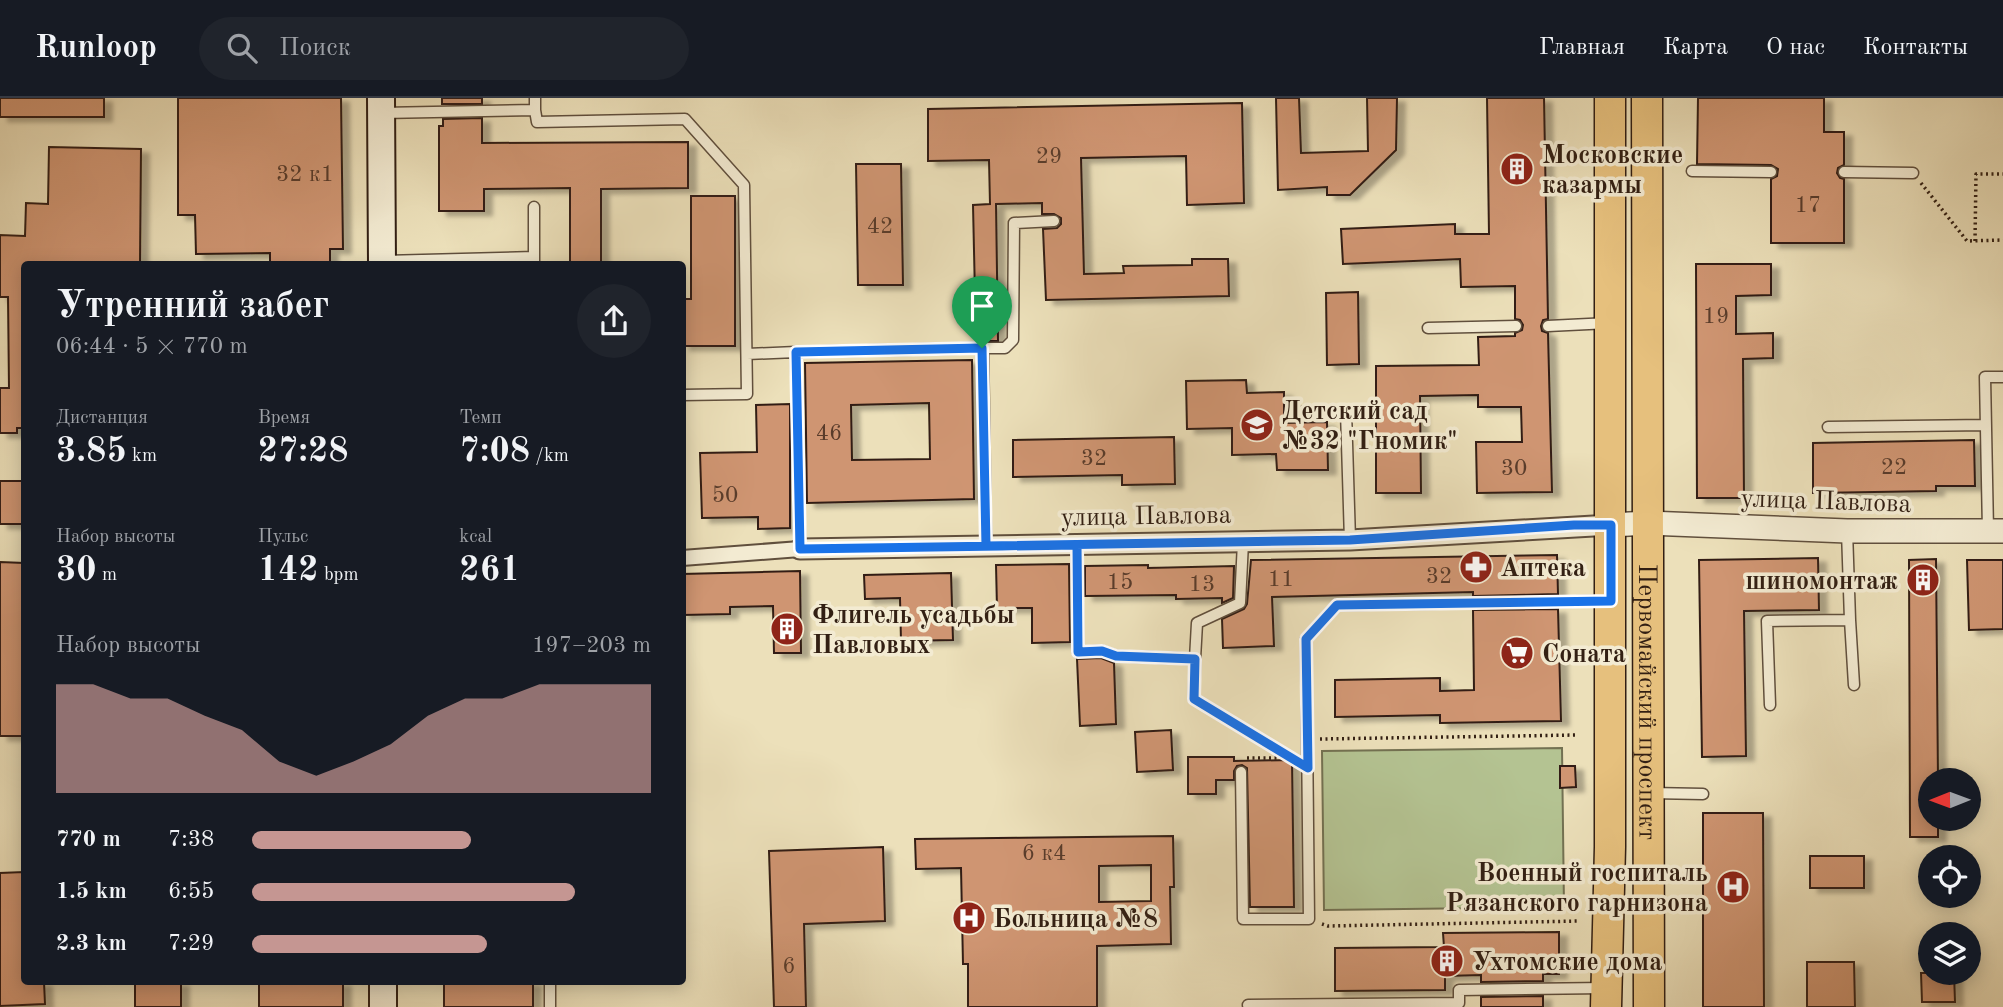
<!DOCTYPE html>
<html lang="ru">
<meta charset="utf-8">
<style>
:root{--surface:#171b24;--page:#20242c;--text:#f1f3f6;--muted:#9ea1a6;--line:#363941;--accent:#c59692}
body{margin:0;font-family:"Old Standard TT",serif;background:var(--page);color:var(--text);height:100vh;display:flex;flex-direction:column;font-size:26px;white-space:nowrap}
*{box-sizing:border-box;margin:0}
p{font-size:23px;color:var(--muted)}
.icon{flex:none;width:38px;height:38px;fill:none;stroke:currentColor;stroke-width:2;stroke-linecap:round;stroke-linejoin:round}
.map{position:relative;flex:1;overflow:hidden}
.details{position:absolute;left:21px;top:163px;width:665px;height:724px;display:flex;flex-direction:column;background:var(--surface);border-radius:7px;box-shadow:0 4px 18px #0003}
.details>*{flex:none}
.needle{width:46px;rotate:269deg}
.tools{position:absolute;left:1918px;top:670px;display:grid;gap:14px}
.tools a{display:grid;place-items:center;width:63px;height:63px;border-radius:50%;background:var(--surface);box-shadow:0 4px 18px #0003;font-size:35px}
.pin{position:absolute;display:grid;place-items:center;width:60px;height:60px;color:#fff;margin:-72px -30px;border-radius:50% 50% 50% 0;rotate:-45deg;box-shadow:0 0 7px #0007}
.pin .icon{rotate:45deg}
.round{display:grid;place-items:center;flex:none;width:74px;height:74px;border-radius:37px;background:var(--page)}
.head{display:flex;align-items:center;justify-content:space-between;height:119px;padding:0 35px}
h1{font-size:38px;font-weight:600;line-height:52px}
.stats{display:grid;grid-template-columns:repeat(3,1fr);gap:10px;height:119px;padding:7px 35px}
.stats div{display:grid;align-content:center}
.stats b{font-size:35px;font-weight:600}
.stats small{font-size:19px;font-weight:400}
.stats p{font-size:19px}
.chart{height:196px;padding:14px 35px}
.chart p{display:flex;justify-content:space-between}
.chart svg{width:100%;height:126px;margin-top:7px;fill:var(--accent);opacity:.7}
ul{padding:0 35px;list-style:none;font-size:23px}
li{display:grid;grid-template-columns:112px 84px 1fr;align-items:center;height:52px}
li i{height:18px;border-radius:9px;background:var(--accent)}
header{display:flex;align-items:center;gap:42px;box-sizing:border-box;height:98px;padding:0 35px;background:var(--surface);border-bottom:2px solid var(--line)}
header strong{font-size:33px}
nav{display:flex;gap:38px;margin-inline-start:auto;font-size:24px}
.search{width:490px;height:63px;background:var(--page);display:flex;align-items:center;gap:18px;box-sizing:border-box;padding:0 24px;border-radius:38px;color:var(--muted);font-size:26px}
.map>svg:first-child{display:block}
.green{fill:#b4c392;stroke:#737152;stroke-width:2}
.building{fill:#cf9572;stroke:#321f13;stroke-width:2;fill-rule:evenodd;filter:url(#shadow)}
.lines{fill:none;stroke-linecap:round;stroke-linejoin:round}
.service-casing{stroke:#604f3d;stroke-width:13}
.pedestrian-casing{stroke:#604f3d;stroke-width:18}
.minor-casing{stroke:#604f3d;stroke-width:23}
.tertiary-casing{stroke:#604f3d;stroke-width:26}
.secondary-casing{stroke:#321f13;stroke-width:30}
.primary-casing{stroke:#321f13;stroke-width:33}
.path{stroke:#321f13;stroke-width:3.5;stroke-dasharray:2 3.5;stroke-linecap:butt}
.service{stroke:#f3ebd2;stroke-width:10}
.pedestrian{stroke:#f3ebd2;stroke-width:14}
.minor{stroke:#f3ebd2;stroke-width:19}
.tertiary{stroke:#f3ebd2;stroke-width:23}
.secondary{stroke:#f3ebd2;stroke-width:26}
.primary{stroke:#e6c07d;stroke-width:30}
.route-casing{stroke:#fff;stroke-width:14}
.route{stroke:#1a73e8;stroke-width:9}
.labels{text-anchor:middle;stroke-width:7;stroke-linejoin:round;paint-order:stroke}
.number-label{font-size:23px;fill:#593c2b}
.poi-label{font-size:26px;font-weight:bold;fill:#321f13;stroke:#f3ebd2;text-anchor:start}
.street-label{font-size:26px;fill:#321f13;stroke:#f3ebd2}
</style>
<header>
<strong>Runloop</strong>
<div class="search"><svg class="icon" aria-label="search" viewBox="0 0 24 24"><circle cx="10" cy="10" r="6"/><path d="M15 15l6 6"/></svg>Поиск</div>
<nav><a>Главная</a><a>Карта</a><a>О нас</a><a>Контакты</a></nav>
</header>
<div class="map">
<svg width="2003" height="909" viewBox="0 0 2003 909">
<defs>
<filter id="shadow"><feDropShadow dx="8" dy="4.5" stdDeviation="2" flood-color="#0004"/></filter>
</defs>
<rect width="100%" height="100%" fill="#ece0ba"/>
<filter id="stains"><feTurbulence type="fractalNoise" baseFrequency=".00286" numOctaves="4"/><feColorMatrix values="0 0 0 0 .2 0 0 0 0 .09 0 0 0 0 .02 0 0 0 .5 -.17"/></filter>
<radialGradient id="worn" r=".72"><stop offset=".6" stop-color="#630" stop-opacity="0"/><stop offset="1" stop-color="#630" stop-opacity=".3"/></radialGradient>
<path class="green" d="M1562,650l2,159 -240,3 -2,-159z"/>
<path class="building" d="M0,0h104v19h-104z
M178,0h163l2,151h-13v15h-60v-11l-74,1 -1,-39h-17z
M442,0h40v6h-40z
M1276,0h23l2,55 67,-2 -1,-53h30l-1,52 -46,45h-23v-8l-49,3z
M1487,0h57l4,221 -5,1 -2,6 1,5 6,2 4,159 -75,1 -1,-51h46l-1,-35h-43v-12l-58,1 1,97h-45v-127l103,-1 -1,-28 37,-1v-3l7,-3 1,-5 -3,-5 -5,-1v-33l-54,1 -1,-28 -117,5 -2,-35 114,-5v10h34z
M1698,0h126v34h20v33l-6,3 -1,5 3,5 4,1v64h-73v-64l6,-3 1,-7 -7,-4 -74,-1z
M1242,5l2,100 -57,2 -1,-49 -105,2 3,116 40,-1 -1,-7 69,-1v-6h36l1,37 -183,4 -3,-71 14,-1 4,-4v-6l-7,-4h-12v-11l-46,1 2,137h-22l-3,-136 17,-1 -1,-44 -61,1v-52z
M482,20v25l206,-1v46l-87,1v75h-31v-76l-86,1v22h-45v-85h4v-7z
M49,49l92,2 -1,115h-116v164h-7v5h-17v-45h9l-1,-91h-8v-62l25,1 1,-33 22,1z
M856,66h45l2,121h-45z
M691,98h44v150h-53v-47h9z
M1696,166h75v31l-35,1v38l37,-1v25l-30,1 1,139h-47z
M1358,194l1,72 -32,1 -1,-72z
M972,262l2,139 -167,4 -2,-140zM929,305l1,56 -78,1 -1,-55z
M1246,282l1,13 37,-1v31l43,-1 1,48h-51l-1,-16 -44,1v-27l-45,1 -1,-48z
M790,306v124l-32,1v-12l-56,1 -2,-65 57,-1 -1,-47z
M1174,339l1,47 -53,1v-10l-109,2v-37z
M1974,342l1,46h-39v5l-123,2v-50z
M0,383h24v43h-24z
M1557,457l1,39 -85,2v-4l-201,5 2,49 -51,2 -1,-29 22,-10 3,-5 4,-44z
M1818,460l1,52 -75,1 2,145 -44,1 -3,-197z
M1936,461l2,221h-8v39h8v18h-28l-1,-277z
M1967,462h36v69l-34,1z
M0,464l24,1v173h-24z
M1069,466l1,78 -38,1v-35h-35l-1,-43z
M1148,467v3l86,-2 -1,32 -11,5v-5l-46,1v-4l-91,1v-30z
M800,473l1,82h-27l-1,-47 -43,1v7l-48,1v-41z
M951,475l2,67 -52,1 -1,-43 -35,1 -1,-24z
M1558,511l3,112 -121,2v-8l-105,2v-37l105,-2v13l34,-1 -1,-80z
M1101,560l13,5 2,61 -36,2 -3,-67z
M1171,632l2,40 -36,2 -2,-40z
M1188,659h46v4l58,-1 2,147h-44l-3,-139 -5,-3 -5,1 -3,5v9h-18v14h-28z
M1560,668h15l1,21 -16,1z
M1703,715h60l1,194h-61z
M1173,738l1,51h-4l1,57 -74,2v61h-129v-43h-5l-2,-96 -45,1 -1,-30zM1151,767v36l-52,1v-36z
M883,749l2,74 -81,3 2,83h-32l-5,-156z
M1810,758h54v32h-54z
M24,774v110h20l1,22 -45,2v-133z
M1559,834v42h-16v7l-62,1v-7l-36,1v14l-110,1v-43l109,-1 -1,-14z
M1807,864h47l1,45h-48z
M1921,875h33l1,29h-33z
M135,884h46v25h-46z
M259,884h84v25h-84z
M444,884h89v25h-89z
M1543,898v11h-62v-10z"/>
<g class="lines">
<defs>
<path id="service" d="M535,12l2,12 148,-3 59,66 3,209 -65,1
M382,15l153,-3v-12
M1692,73l79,1
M1844,74l69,1
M534,109v50
M384,163l150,-4v7
M1548,228l61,-3
M1428,230l88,-2
M983,250h22l8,-8 1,-117 40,-2
M796,254l187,-4 3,198
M747,256l49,-2 4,197
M1297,314l49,-1 4,129
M1828,329l158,-2
M1988,433l-3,-154h18
M1077,447l1,107 24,-1 14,5 79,3 2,-36 43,-20 3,-61
M1850,522l4,65
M1194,601l1,-40
M1770,607l-3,-84 83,-1 -3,-89
M1241,674l2,147h66l-3,-280 31,-34 270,-4
M1651,695l52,1
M550,884v25
M1248,907l211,-2v-13l146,-2"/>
<path id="pedestrian" d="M682,460l118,-9"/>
<path id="minor" d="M800,451l550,-9 261,-15"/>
<path id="tertiary" d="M1611,427l37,-2 199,8h156"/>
<path id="secondary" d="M381,0l1,166
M383,884v25"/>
<g id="primary">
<path id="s1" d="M1647,0l2,909"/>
<path d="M1606,909l4,-160v-749"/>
</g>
</defs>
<use href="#service" class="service-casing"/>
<use href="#pedestrian" class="pedestrian-casing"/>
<use href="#minor" class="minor-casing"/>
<use href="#tertiary" class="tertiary-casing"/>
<use href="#secondary" class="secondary-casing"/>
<use href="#primary" class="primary-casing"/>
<path class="path" d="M1921,85l46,58 36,-1
M1975,143l1,-67h27
M1204,608l90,54
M1320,641l257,-4
M1247,660h41
M1322,826l6,2 251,-5"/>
<use href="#service" class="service"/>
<use href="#pedestrian" class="pedestrian"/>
<use href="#minor" class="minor"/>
<use href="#tertiary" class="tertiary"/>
<use href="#secondary" class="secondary"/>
<use href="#primary" class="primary"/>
</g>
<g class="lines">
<defs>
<path id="route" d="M982,250l-186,4 4,197 277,-4 1,107 24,-1 14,5 79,3 -1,40 114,69 -2,-129 31,-34 274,-4v-76h-37l-224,15 -364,6 -4,-198"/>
</defs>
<use href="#route" class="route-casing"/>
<use href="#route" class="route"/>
</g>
<defs>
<symbol id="building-disc" viewBox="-11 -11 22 22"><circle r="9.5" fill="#8f2418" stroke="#f3ebd2"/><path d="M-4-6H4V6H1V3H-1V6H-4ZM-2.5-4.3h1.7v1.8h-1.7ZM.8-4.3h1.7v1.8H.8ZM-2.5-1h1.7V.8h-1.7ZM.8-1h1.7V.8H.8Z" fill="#fff"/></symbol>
<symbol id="school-disc" viewBox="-11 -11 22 22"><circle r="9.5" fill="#8f2418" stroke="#f3ebd2"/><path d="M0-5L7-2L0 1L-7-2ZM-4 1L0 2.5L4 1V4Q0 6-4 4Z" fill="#fff"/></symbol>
<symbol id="pharmacy-disc" viewBox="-11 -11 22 22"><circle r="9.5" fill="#8f2418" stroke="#f3ebd2"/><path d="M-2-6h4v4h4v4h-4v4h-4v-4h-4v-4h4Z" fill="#fff"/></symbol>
<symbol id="supermarket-disc" viewBox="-11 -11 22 22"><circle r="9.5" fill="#8f2418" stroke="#f3ebd2"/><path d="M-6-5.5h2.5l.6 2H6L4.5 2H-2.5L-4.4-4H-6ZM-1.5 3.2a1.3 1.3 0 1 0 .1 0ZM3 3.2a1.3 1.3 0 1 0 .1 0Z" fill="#fff"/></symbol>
<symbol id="hospital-disc" viewBox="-11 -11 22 22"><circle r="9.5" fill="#8f2418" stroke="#f3ebd2"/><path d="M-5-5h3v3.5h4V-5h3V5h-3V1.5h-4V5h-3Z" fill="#fff"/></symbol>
</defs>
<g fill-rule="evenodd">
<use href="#building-disc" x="1498" y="52" width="38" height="38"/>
<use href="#school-disc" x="1238" y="308" width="38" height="38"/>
<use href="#pharmacy-disc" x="1457" y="450" width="38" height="38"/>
<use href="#building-disc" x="1904" y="463" width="38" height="38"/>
<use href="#building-disc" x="768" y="512" width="38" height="38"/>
<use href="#supermarket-disc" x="1498" y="536" width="38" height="38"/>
<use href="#hospital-disc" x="1714" y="770" width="38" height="38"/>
<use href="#hospital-disc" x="950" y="801" width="38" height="38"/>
<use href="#building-disc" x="1428" y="844" width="38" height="38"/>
</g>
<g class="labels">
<g class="number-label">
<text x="1049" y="65">29</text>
<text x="305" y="83">32 к1</text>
<text x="1808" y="114">17</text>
<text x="880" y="135">42</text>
<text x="1716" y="225">19</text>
<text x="829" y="342">46</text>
<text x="1094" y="367">32</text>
<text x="1894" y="376">22</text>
<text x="1514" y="377">30</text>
<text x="725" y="404">50</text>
<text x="1439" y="485">32</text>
<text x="1281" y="488">11</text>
<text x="1120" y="491">15</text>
<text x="1202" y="493">13</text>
<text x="1044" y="762">6 к4</text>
<text x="789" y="875">6</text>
</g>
<g class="poi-label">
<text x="1542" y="65">Московские<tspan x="1542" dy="30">казармы</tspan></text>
<text x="1282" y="321">Детский сад<tspan x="1282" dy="30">№32 "Гномик"</tspan></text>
<text x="1500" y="478">Аптека</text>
<text x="1898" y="491" text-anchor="end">шиномонтаж</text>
<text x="812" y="525">Флигель усадьбы<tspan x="812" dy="30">Павловых</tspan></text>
<text x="1542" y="564">Соната</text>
<text x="1708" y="783" text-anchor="end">Военный госпиталь<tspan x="1708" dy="30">Рязанского гарнизона</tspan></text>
<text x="993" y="829">Больница №8</text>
<text x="1472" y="872">Ухтомские дома</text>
</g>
<g class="street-label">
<text transform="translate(1826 402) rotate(2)" y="9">улица Павлова</text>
<text transform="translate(1146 417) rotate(-1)" y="9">улица Павлова</text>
<text dy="9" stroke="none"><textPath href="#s1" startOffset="604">Первомайский проспект</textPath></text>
</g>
</g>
<rect width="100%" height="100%" filter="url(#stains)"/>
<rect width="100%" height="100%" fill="url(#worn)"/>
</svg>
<div class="tools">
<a><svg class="needle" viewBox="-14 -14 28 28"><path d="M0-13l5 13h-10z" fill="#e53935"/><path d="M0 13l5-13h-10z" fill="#9ea1a6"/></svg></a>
<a><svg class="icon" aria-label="locate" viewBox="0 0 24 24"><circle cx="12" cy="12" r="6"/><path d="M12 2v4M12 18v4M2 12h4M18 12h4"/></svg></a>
<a><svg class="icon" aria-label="layers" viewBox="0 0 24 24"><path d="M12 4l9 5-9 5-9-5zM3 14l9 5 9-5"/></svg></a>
</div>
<div class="pin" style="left:982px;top:250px;background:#1e9e55"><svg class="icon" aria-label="arrive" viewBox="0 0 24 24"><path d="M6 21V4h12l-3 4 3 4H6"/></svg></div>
<section class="details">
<div class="head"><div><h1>Утренний забег</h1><p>06:44 · 5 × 770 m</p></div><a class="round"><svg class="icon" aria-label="share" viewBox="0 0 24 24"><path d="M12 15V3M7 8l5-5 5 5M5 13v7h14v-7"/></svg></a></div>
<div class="stats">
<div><p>Дистанция</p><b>3.85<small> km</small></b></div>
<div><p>Время</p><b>27:28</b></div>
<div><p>Темп</p><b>7:08<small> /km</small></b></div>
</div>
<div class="stats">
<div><p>Набор высоты</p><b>30<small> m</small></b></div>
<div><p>Пульс</p><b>142<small> bpm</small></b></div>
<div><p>kcal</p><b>261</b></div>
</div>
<div class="chart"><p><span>Набор высоты</span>197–203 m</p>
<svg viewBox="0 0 160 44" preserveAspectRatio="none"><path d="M0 44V6L10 6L20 11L30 11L40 17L50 22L60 33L70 38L80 33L90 27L100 17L110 11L120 11L130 6L140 6L150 6L160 6V44z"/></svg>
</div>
<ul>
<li><b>770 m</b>7:38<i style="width:55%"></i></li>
<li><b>1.5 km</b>6:55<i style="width:81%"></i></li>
<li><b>2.3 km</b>7:29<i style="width:59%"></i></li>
</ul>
</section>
</div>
